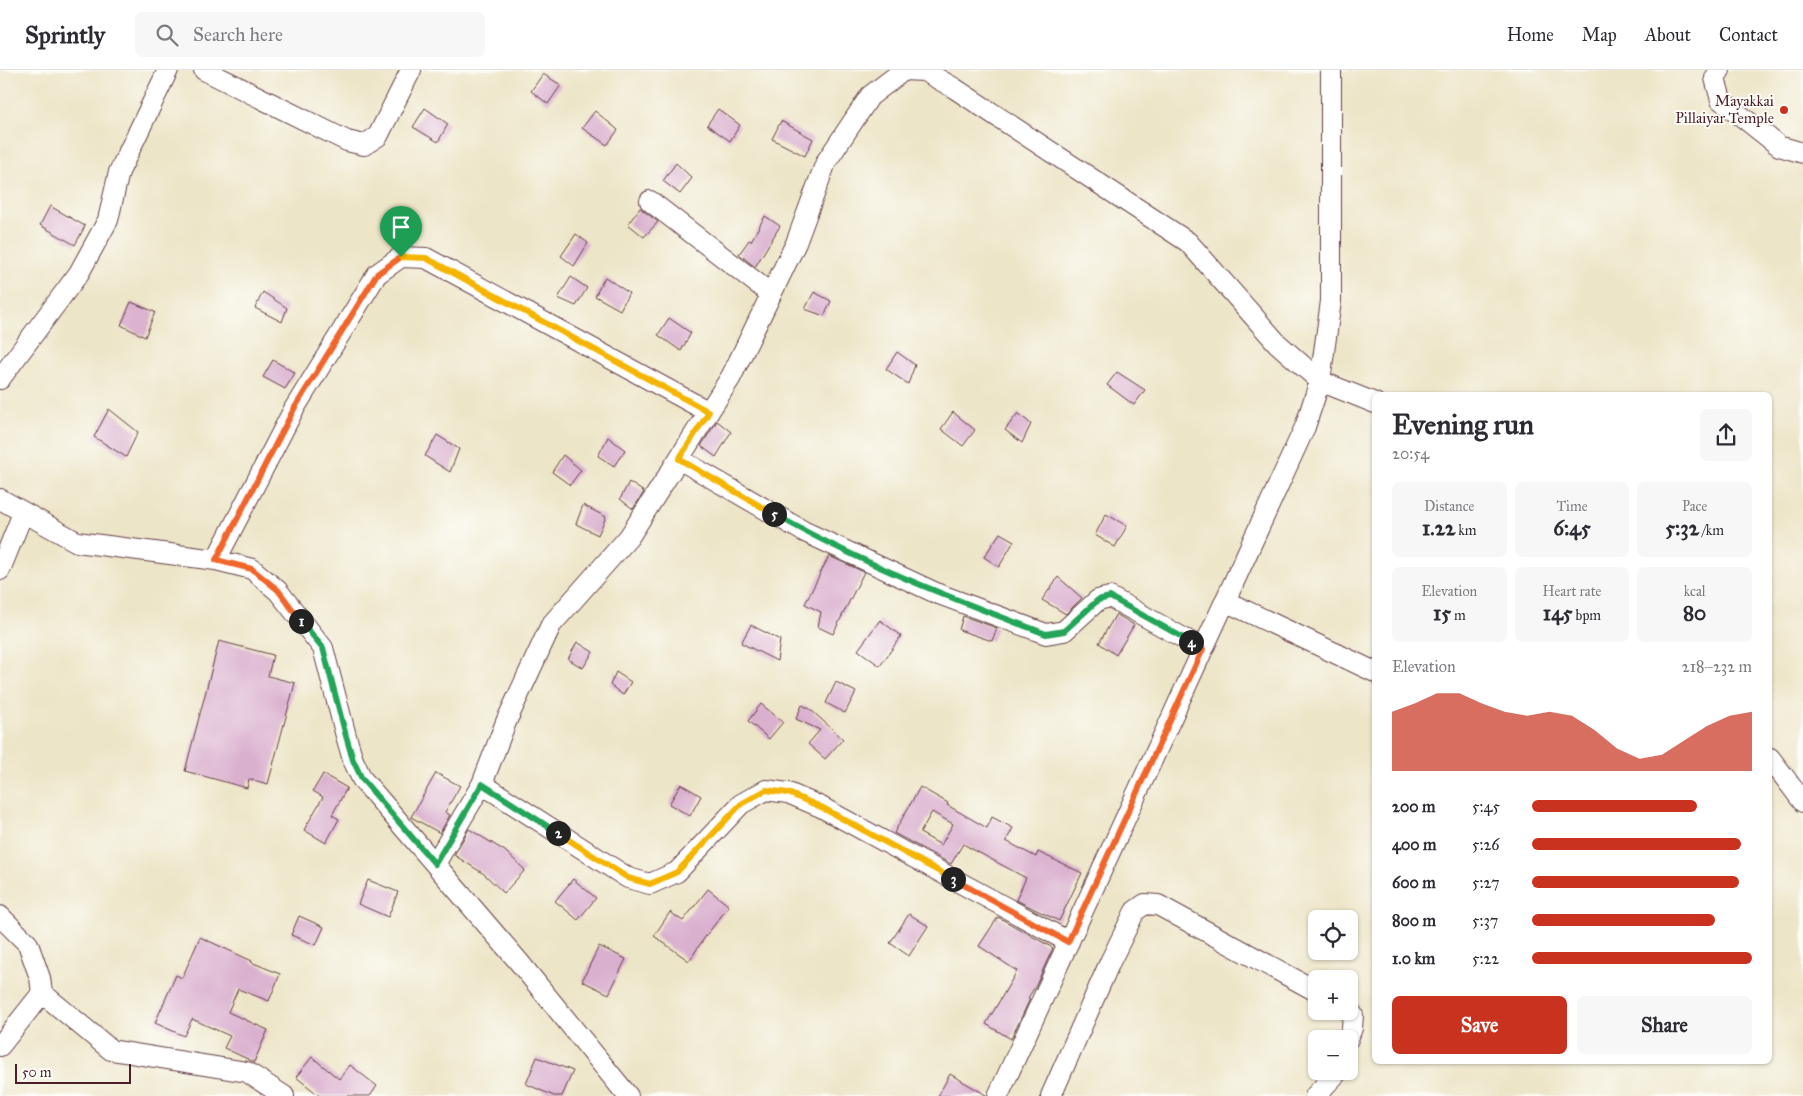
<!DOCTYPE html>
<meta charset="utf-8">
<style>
:root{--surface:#fff;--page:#f7f7f7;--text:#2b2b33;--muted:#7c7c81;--line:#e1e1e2;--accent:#c8321e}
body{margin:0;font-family:"IM FELL Great Primer",serif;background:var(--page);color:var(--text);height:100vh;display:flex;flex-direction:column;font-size:19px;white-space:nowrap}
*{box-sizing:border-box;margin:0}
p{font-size:16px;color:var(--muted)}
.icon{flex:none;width:28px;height:28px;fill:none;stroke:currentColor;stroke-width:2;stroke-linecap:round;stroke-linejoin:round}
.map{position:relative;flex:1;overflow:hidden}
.details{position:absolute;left:1372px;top:322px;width:400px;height:672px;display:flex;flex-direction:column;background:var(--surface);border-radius:8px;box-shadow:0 1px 4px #0004}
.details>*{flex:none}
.controls{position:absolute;left:1308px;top:840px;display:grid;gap:10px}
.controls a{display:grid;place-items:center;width:50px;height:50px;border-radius:8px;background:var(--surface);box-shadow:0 1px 4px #0004;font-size:25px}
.scale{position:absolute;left:15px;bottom:12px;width:116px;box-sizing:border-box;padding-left:5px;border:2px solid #4a1f2b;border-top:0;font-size:14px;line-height:18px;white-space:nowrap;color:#4a1f2b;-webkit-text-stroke:4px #fdfcf7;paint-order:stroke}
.pin{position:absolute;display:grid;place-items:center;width:42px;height:42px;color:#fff;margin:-51px -21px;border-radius:50% 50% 50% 0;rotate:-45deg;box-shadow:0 0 5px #0007}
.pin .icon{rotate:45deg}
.km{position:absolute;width:25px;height:25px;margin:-12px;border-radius:50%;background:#222;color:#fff;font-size:14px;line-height:25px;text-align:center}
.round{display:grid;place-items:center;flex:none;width:52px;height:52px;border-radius:8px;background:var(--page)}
.summary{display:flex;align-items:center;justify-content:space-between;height:85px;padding:0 20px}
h1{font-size:28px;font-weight:700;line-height:38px}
.stats{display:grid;grid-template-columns:repeat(3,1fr);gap:8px;height:85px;padding:5px 20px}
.stats div{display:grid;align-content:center;border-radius:8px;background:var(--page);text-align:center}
.stats b{font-size:21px;font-weight:700}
.stats small{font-size:14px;font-weight:400}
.stats p{font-size:14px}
.chart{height:140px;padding:10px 20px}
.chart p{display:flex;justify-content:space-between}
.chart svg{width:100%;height:90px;margin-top:5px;fill:var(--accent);opacity:.7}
.action{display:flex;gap:10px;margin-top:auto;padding:10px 20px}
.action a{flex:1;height:58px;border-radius:8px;background:var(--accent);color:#fff;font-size:20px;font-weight:700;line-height:58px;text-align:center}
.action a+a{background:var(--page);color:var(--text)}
ul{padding:0 20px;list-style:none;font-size:16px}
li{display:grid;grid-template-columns:80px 60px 1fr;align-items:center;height:38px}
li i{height:12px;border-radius:6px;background:var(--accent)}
header{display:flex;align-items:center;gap:30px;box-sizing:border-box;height:70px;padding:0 25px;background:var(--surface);border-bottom:1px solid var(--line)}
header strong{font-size:24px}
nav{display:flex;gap:28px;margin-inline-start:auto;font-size:18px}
.search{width:350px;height:45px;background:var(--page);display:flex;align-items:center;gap:12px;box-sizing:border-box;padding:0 18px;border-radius:8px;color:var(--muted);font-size:19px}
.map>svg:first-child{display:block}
.building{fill:#dab0cf;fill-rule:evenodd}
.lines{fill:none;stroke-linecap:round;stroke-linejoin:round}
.minor-casing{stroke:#623d43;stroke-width:22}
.minor{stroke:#fff;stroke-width:20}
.split-1-casing{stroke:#fff;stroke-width:10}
.split-2-casing{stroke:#fff;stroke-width:10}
.split-3-casing{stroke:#fff;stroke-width:10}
.split-4-casing{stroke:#fff;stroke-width:10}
.split-5-casing{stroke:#fff;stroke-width:10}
.split-6-casing{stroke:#fff;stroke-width:10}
.split-1{stroke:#f0652b;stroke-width:6}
.split-2{stroke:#22a559;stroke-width:6}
.split-3{stroke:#f5b400;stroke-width:6}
.split-4{stroke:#f0652b;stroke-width:6}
.split-5{stroke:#22a559;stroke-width:6}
.split-6{stroke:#f5b400;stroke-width:6}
.poi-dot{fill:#c8321e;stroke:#fdfcf7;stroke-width:2}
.labels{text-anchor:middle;stroke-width:4;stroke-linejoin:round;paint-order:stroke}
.poi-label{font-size:15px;fill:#4a1f2b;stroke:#fdfcf7;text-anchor:end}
</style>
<header>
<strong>Sprintly</strong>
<div class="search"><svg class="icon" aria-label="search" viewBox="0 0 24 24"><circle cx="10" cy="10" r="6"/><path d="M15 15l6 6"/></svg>Search here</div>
<nav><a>Home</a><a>Map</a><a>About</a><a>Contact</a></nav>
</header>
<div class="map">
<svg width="1803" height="1026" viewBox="0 0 1803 1026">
<rect width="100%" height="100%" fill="#fdfcf7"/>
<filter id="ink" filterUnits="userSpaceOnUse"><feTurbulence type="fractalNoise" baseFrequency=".02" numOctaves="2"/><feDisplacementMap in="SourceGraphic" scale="10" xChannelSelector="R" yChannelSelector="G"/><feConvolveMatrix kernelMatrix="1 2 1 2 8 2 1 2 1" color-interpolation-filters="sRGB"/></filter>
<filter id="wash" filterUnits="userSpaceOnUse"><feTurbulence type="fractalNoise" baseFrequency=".0096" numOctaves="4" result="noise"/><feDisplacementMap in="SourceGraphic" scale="20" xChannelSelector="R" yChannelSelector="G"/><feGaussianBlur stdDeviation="1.12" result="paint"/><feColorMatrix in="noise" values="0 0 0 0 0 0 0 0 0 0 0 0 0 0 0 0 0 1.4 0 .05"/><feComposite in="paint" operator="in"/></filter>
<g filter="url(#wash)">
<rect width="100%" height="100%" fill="#ede5c8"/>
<g id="blocks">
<path class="building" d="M543,4l18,11 -13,19 -17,-13z
M425,38l23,16 -10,18 -25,-15z
M718,39l22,16 -10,16 -23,-16z
M595,41l23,19 -11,15 -25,-17z
M781,51l32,18 -8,17 -33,-17z
M676,93l16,15 -12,16 -17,-13z
M50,136l35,20 -10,19 -35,-20z
M640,138l18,14 -14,15 -16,-13z
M765,146l15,10 -25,41 -16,-13 10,-14 2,1z
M576,164l12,9 -14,23 -13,-10z
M571,207l16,11 -11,18 -18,-8z
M605,207l24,16 -9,17 -25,-14z
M263,222l24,16 -5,14 -27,-14z
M814,222l17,9 -7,15 -19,-7z
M131,232l24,10 -10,25 -24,-12z
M669,248l22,15 -10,18 -23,-16z
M897,282l18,13 -7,19 -22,-15z
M273,290l22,13 -10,16 -22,-12z
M1117,302l28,18 -11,15 -27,-20z
M109,339l29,23 -12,25 -32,-20z
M953,342l22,18 -12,16 -22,-17z
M1018,343l13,11 -9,19 -17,-13z
M717,351l14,11 -15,25 -15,-11z
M437,365l22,14 -9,23 -25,-16z
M608,367l17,13 -11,16 -16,-10z
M563,385l18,15 -11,15 -18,-13z
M629,412l15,10 -11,17 -13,-10z
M583,435l23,12 -8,18 -22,-11z
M1106,444l21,12 -12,21 -20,-12z
M1000,463l14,8 -15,26 -15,-10z
M829,486l35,16 -31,62 -15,-7 3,-15 -16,-8z
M1058,507l24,21 -16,16 -24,-14z
M1116,544l18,11 -18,30 -17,-12z
M963,546l34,12 -5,13 -33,-11z
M880,550l21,16 -21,30 -22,-16z
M751,555l29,15 -3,21 -36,-18z
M219,571l54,14 -5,21 27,7 -27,101 -19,-5 -2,9 -62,-17z
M577,572l16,10 -10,16 -15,-9z
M616,602l15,10 -8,13 -13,-10z
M836,612l20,10 -11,21 -19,-10z
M761,634l22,18 -14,17 -21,-18z
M802,635l8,4 33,30 -18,20 -17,-15 12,-14 -24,-11z
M436,703l24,13 -15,26 5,3 -10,18 -29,-16z
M323,704l24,14 -15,27 7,4 -13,24 -22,-13 19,-33 -10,-6z
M681,714l20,12 -11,20 -21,-12z
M920,717l28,16 -1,2 40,23 5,-11 21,11 -7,13 30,16 2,-5 44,21 -23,48 -43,-21 10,-22 -63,-34 -12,20 -57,-31zM932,742l21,12 -12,21 -21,-12z
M469,759l36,22 20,19 -21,23 -20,-19 -30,-19z
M573,809l23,19 -18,22 -23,-19z
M368,810l30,12 -10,25 -30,-13z
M708,819l21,17 -24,31 -16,24 -35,-25 16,-24 13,9z
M909,844l19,12 -19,30 -19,-13z
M299,846l25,11 -8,18 -25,-10z
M998,847l55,31 -17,37 -8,13 2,1 -19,40 -25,-15 31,-53 -38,-25z
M200,867l52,24 -1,1 29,12 -11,27 -31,-12 -10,23 40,18 -14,32 -30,-14 6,-12 -38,-17 -8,17 -29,-13 21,-48 6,3z
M599,876l27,13 -17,35 -27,-13z
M312,987l27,22 11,-14 27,21 -7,10h-50l-24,-19z
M537,987l36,14 -11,25h-8l-28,-12z
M950,1004l36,21v1h-48z"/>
</g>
</g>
<g filter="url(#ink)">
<use href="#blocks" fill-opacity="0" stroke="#623d43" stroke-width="1"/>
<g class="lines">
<defs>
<path id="minor" d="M204,0l143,71 17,4 14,-9 33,-66
M1720,0l-5,8 6,22 58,46 24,7
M650,131l121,93
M0,309l79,-106 29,-53 11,-48 49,-102
M679,389l124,72 133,62 110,41 18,-3 34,-31 12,-3 93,52
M0,429l77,43 139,18 36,9 26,22 45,57 23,88 7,24 9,19 157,183 109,134
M216,490l78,-151 83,-135 24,-17 25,1 283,154
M0,500l23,-57
M1225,531l150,71
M1770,688l33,44
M482,714l146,94 22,6 27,-12 64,-68 25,-14 22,3 33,14 248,135
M435,794l47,-80 24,-62 45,-97 78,-88 102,-160 65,-134 30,-81 44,-66 34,-26 20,1 30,17 234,154 89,101 43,38 55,22
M0,846l28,28 12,34 2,15 69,57 136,22 37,24
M1348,969l4,-11 1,-13 -4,-5
M0,976l42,-53
M998,1026l307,-669 15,-46 11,-80v-231
M1051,1026l59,-134 25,-51 10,-7 13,1 158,86
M1315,1026l20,-21 2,-4"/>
</defs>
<use href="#minor" class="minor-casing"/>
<use href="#minor" class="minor"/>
</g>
</g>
<g class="lines" filter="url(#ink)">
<defs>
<path id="split-1" d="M301,551l-23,-31 -26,-21 -36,-9 78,-151 83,-135 24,-17"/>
<path id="split-2" d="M301,551l22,27 23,88 7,24 9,19 73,85 47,-80 76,49"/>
<path id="split-3" d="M558,763l70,45 22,6 27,-12 64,-68 25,-14 22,3 33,14 132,72"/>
<path id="split-4" d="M953,809l115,63 135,-293 -12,-7"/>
<path id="split-5" d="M774,444c86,49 179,85 272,120l18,-3 34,-31 12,-3 81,45"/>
<path id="split-6" d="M401,187l25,1 283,154 -30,47 95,55"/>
</defs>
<use href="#split-1" class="split-1-casing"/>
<use href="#split-2" class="split-2-casing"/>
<use href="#split-3" class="split-3-casing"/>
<use href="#split-4" class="split-4-casing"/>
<use href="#split-5" class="split-5-casing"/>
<use href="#split-6" class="split-6-casing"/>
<use href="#split-1" class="split-1"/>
<use href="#split-2" class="split-2"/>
<use href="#split-3" class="split-3"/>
<use href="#split-4" class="split-4"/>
<use href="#split-5" class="split-5"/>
<use href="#split-6" class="split-6"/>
</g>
<circle class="poi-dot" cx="1784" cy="40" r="5"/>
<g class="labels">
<g class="poi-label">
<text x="1774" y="36">Mayakkai<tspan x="1774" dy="17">Pillaiyar Temple</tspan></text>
</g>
</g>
</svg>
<div class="controls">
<a><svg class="icon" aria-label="locate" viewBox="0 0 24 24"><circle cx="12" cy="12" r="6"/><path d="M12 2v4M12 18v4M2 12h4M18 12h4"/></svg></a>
<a>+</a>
<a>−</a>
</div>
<div class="scale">50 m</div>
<div class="pin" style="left:401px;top:187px;background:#1e9e55"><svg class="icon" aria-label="arrive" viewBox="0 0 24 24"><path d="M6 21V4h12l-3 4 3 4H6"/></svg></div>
<b class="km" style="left:301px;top:551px">1</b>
<b class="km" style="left:558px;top:763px">2</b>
<b class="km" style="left:953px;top:809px">3</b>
<b class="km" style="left:1191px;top:572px">4</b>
<b class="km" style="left:774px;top:444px">5</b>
<section class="details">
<div class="summary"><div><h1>Evening run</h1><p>20:54</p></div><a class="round"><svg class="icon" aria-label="share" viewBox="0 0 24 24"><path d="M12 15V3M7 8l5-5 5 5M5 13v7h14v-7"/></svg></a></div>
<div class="stats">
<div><p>Distance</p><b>1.22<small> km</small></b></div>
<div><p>Time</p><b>6:45</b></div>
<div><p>Pace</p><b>5:32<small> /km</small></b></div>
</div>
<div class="stats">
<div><p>Elevation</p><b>15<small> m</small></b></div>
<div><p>Heart rate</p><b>145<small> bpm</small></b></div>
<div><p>kcal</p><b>80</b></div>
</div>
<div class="chart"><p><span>Elevation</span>218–232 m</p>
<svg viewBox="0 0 160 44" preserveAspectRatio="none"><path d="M0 44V15L10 11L20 6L30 6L40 11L50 15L60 17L70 15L80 17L90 24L100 33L110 38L120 36L130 29L140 22L150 17L160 15V44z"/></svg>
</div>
<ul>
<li><b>200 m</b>5:45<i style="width:75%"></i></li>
<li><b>400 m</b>5:26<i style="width:95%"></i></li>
<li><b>600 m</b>5:27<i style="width:94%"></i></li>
<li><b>800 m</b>5:37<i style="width:83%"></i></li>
<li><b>1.0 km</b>5:22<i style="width:100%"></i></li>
</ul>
<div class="action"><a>Save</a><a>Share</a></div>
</section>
</div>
